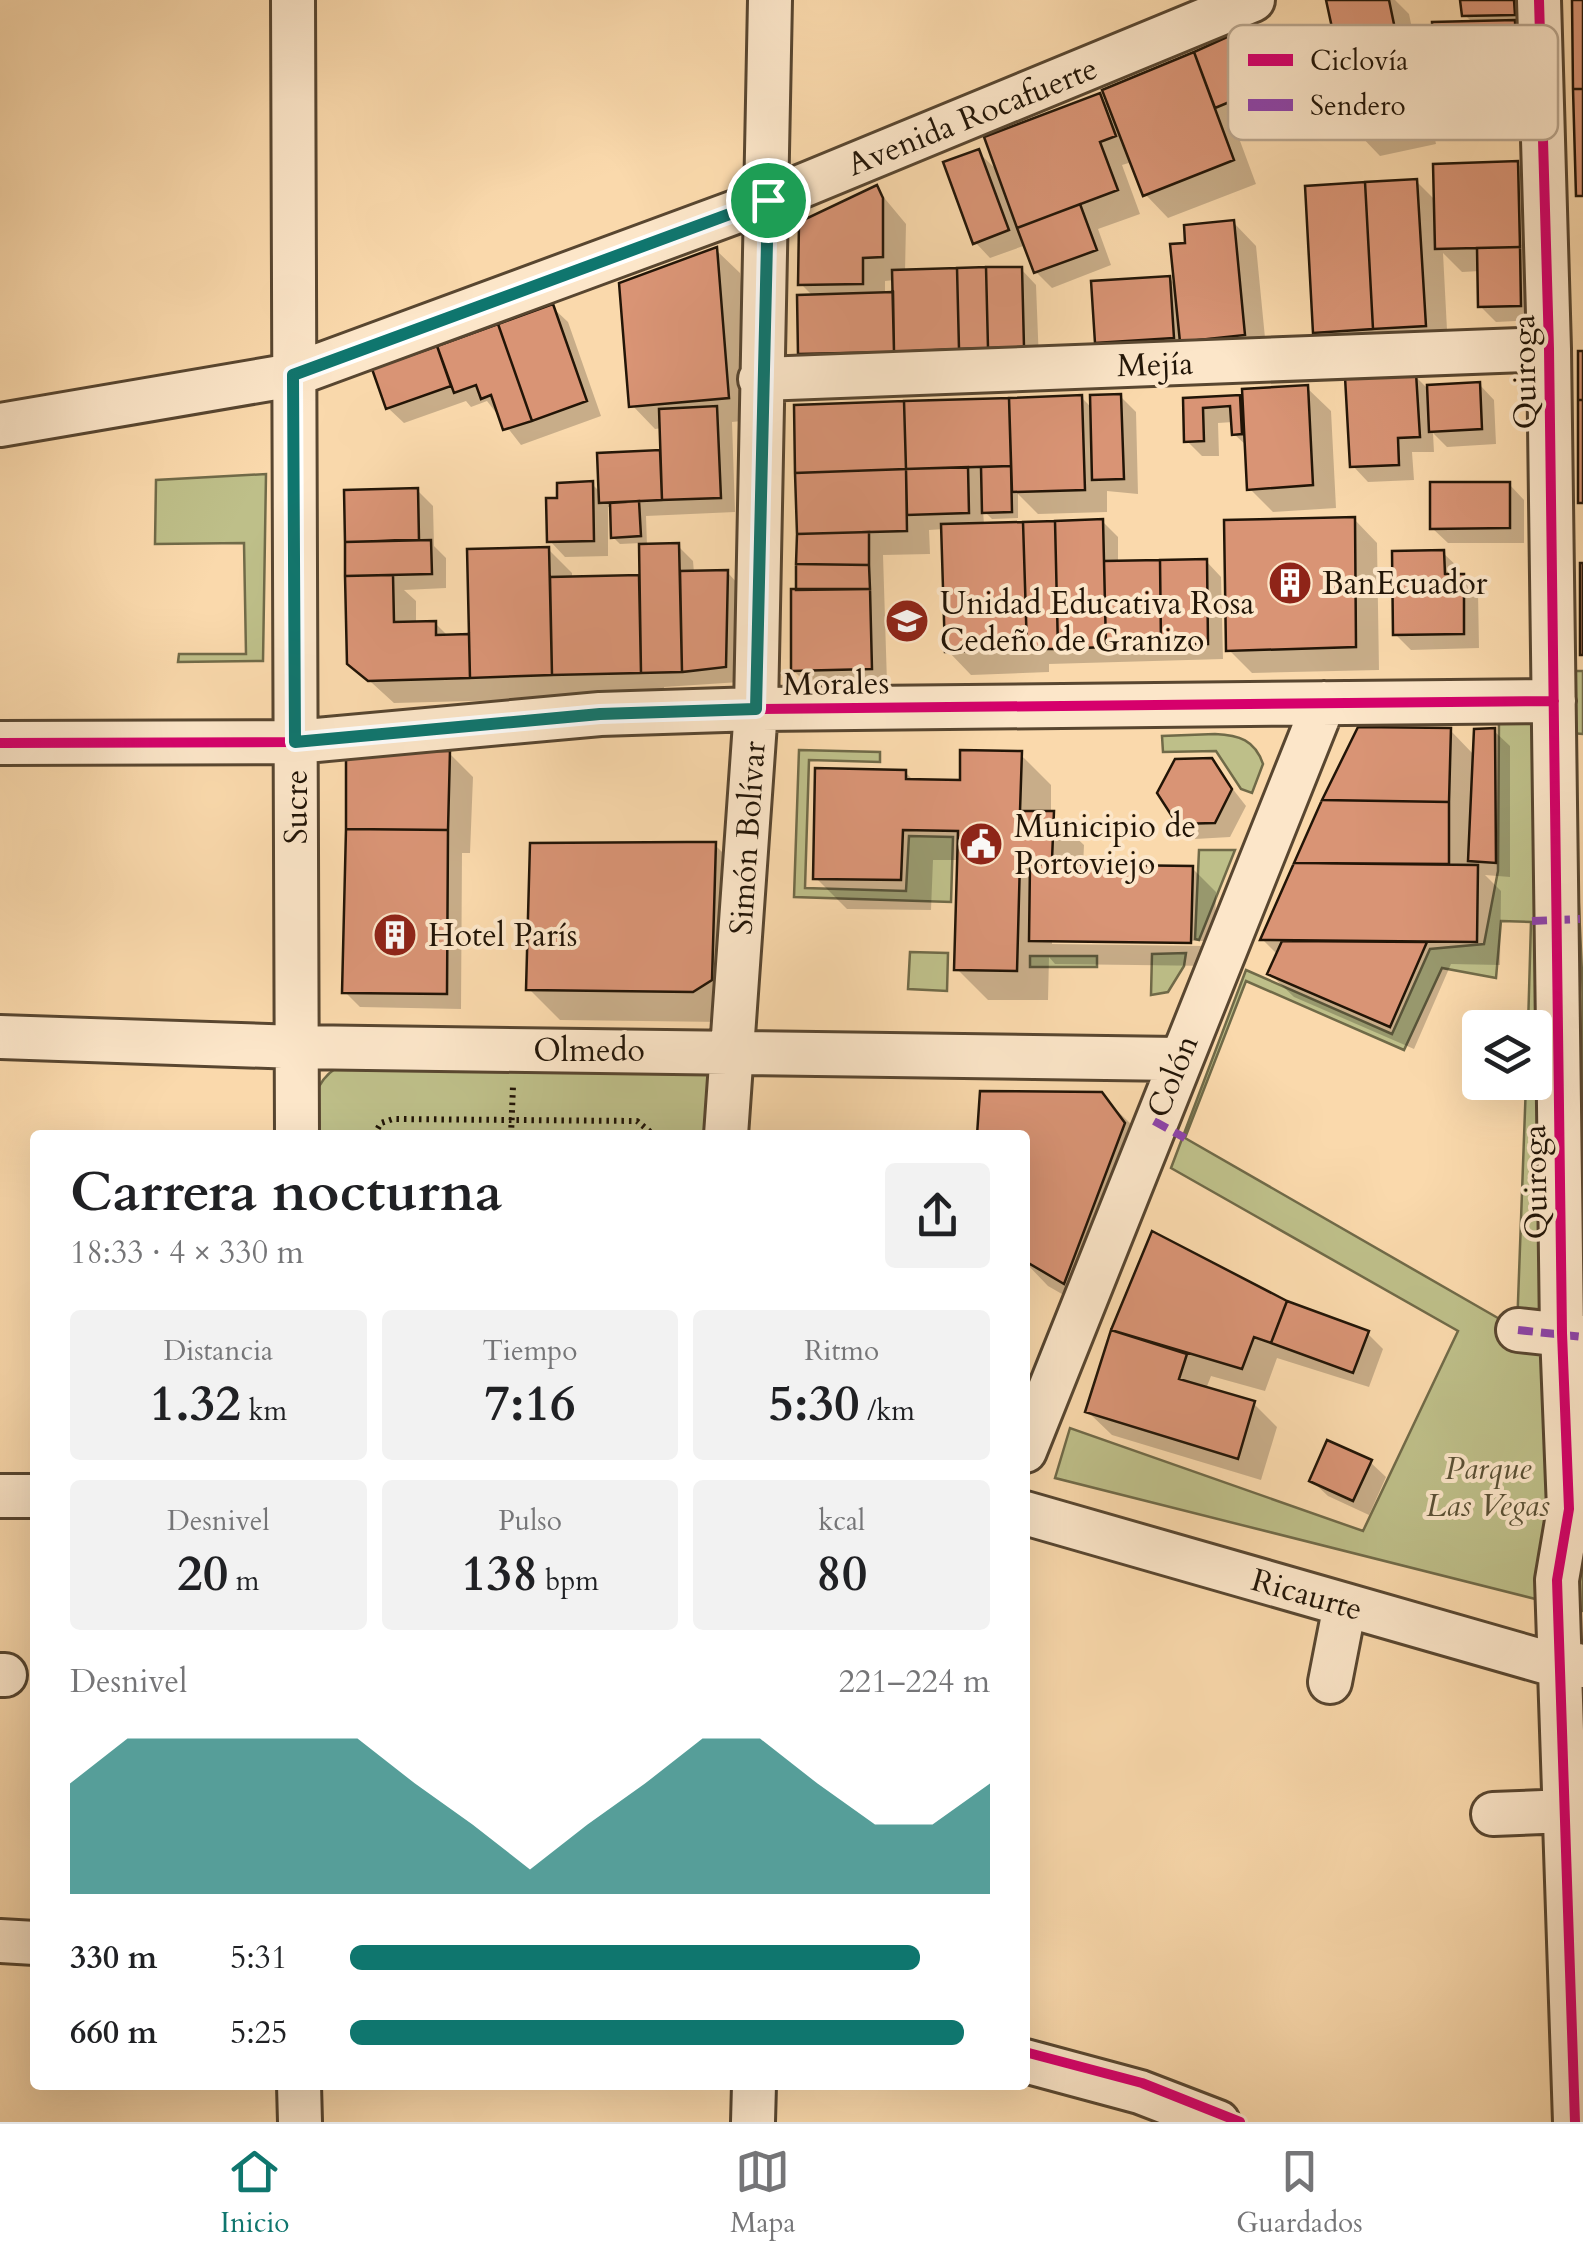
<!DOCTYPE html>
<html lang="es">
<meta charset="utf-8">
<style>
:root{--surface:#fff;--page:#f2f2f2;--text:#202124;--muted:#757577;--line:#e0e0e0;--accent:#0f766e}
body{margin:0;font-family:Cardo,serif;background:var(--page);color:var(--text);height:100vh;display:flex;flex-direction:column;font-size:38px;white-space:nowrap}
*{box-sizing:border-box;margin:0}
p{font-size:32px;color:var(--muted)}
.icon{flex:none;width:55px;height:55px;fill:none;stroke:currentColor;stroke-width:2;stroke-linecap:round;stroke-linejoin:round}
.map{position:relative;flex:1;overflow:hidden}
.side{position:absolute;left:30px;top:1130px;width:1000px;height:960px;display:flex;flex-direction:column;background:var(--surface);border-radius:10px;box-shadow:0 10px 40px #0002}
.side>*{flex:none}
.buttons{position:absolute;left:1462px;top:1010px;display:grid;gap:20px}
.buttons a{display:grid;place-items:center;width:90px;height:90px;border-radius:10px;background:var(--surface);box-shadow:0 10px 40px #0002;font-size:50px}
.pin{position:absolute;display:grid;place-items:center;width:85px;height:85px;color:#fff;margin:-42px;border:5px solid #fff;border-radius:50%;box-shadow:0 2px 10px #0007}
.round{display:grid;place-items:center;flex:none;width:105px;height:105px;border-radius:10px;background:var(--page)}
.overview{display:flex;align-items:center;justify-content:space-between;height:170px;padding:0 40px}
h1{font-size:55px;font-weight:700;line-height:75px}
.metrics{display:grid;grid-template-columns:repeat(3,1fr);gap:15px;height:170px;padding:10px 40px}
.metrics div{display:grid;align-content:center;border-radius:10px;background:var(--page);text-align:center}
.metrics b{font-size:50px;font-weight:700}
.metrics small{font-size:28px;font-weight:400}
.metrics p{font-size:28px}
.chart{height:280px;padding:20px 40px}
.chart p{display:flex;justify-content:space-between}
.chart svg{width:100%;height:180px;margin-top:10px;fill:var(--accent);opacity:.7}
ul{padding:0 40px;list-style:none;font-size:32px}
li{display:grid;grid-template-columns:160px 120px 1fr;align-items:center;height:75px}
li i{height:25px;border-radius:12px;background:var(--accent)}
.dock{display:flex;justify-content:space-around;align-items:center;height:140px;border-top:2px solid var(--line);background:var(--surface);font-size:28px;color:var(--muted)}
.dock a{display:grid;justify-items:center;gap:5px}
.dock .active{color:var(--accent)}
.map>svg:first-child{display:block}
.green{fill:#bebf89;stroke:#706a48;stroke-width:2.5;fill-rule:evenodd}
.shadow{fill:#0003;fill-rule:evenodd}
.building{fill:#d99475;stroke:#221507;stroke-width:2.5}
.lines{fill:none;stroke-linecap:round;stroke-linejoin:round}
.minor-casing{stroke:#584630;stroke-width:48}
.path{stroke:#221507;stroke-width:6;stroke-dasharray:2.5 5;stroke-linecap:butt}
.minor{stroke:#fce6c9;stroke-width:42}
.quiet{stroke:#8e44ad;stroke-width:8;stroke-dasharray:15 8;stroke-linecap:butt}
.cycleway-casing{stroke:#fce6c9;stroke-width:16}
.cycleway{stroke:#d6006c;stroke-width:10}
.route-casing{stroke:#fff;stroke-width:20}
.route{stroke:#0f766e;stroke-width:12}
.labels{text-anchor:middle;stroke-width:8;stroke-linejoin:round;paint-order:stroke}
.street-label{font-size:32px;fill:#221507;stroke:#fce6c9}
.poi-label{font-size:32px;fill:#221507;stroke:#fce6c9;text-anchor:start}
.park-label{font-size:32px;font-style:italic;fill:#595034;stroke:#fce6c9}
.key{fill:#fce6c9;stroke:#bba78f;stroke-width:2.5}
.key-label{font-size:28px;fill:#221507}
</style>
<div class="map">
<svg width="1583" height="2122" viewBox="0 0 1583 2122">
<rect width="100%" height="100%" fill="#fad9ac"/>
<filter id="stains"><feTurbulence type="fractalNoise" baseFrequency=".002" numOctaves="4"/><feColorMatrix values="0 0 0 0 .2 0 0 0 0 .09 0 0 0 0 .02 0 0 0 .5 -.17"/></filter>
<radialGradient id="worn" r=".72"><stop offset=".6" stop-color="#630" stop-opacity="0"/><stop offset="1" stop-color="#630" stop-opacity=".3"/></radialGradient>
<path class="green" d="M266,474l-3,187 -85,1 1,-8h67l-2,-111 -89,1 1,-64z
M1574,671h9v63l-12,-1 12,262v616l-528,-133 15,-50 293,103 95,-200 -287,-163 75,-198 146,64 38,-85 54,-5 14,-73 1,-154 76,-1zM1501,921l30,1 -3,105 7,1v54l-9,1 -9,246 -332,-191 61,-157 158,69 38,-82 54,10z
M1215,734c24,1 40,6 48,30l-11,29 -11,-4 -25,-38 -53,1 -1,-16z
M799,750l81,2v10l-71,-2 -4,128 101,3 3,-55 44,1 -2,65 -157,-5z
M1199,850h36l-36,90 -4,-1z
M910,952l38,1 -1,38 -39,-2z
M1186,953l-2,13 -16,26 -17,3 1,-41z
M1030,956h67v11h-67z
M336,1068l368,3 8,10 1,54h-399c0,-29 -4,-49 22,-67z"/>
<path class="shadow" d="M1340,0h55l14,14 27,130 -56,12 -23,-24z
M1462,0h61l-2,21h-8l25,25 2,89 -79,2 -24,-23 37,-90 -9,-9z
M1246,31l16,15 20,56 -49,20 23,62 -88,34 -23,-24 -13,-32 -10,3 18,49 -42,15 13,36 -59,23 -16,-16 -10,-27 -36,13 -15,-16 3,-90 22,21 99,-77 13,13 83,-54z
M1517,163l23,24 -5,133 -39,2 -16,-16v-35l-18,1 -19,-19 5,96 -109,7 -24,-24 101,-151 21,21z
M876,188l30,36 -1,48 116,-3 15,16 3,77 -223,7 -16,-16 14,-56 -13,-13zM895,280l1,14 -11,1v-14z
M1233,222l23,24 11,112 -154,-1 -16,-15 72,-64 8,8 11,-41z
M716,250l24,23 11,147 -19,2 3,90 -89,4 1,30h31l15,15 1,12 33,-1 15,16 -2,94 -76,5v9l-270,7 -44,-40 -3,-171 70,-2 16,16 1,40 12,12v30l-42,2 12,11v23l19,-1 14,14h22l77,-88 24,24v6l70,-2 -1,-34 -21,1 -7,-7 -1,-30h-4v49l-43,1 -15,-16 10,-41 32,-16 9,9 -1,-37 63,-3 -1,-25 -7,1 -23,-24z
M552,307l16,15 33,94 -80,29 -34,-44 -16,6 -5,-6 -62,22 -16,-15 -13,-38z
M1415,376l11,11 53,-3 15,16 2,44 -49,3 -14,-14 1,19h-22l2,28 -46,2 -15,-16z
M1307,388l24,23 5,97 -63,4 -23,-23 -2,-42 -14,-13 -1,-12 -15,1 1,33h-17l-15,-15 -2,-41 54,-2 6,6z
M1120,396l16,16 2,82 -31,-3v21l-69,2 -20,-20v24l-26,1 -9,-9 1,15 118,-4 16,16v26l88,-2 15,16 2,82 -174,5v8l-78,3 -23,-24 -4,-122 -15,1 1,24 -47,1 4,128 -78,3 -16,-16 6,-78 -3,-185 286,-9 11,11z
M1509,484l15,16v43h-76l-16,-15z
M1354,519l23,24 2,127 -127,3 -23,-23z
M1443,553l16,15v8l19,16 1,56 -68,2 -16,-16z
M1360,730h90l25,26 19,-25 16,15v131l-25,-2 16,16 -1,74 -49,-1 -37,85 -120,-52 -24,-23 8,-19 -15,-15z
M449,753l24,24 -3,76h-8l-1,156 -101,-2 -15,-15z
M1020,754l31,31v29l33,31 -1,22 109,1 24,24 -2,74 -159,-2 -6,-7 -1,43h-60l-31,-31 2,-109h-26l-2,50 -84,-1 -31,-31 89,-106 9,9 48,1zM1052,939l152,2v5l-152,-2z
M1211,761l35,45 -16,31 -35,2 -16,-16z
M715,845l31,31 -22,146 -164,-2 -31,-31z
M1101,1095l32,31 -38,187 -47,-27 -23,-24v-127h-45z
M1153,1234l132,69 82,30 16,16 -14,38 -92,-29 -12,33 -54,-15 -5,13 48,15 23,23 -16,53 -149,-45 -24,-23 25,-81z
M1370,1462l16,15 -17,38 -41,-19 -16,-15z"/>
<path class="building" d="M1326,0h63l25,121 -59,13z
M1460,0h54l1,15 -53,1z
M1572,0h11v89h-10z
M1515,20l2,92 -82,3 -3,-93z
M1247,28l21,58 -53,22 -21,-56z
M1194,52l40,108 -91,36 -41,-106z
M1573,89h10v107h-7z
M1100,93l16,43 -16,6 18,48 -101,38 -33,-91z
M979,149l30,81 -36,14 -30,-82z
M1518,161l2,86 -85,2 -2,-85z
M1417,179l9,147 -53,3 -8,-147z
M1365,182l8,147 -60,4 -8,-147z
M877,185l6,13v59l-20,1v26l-65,1 1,-63z
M1080,204l17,46 -63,23 -17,-45z
M1234,220l11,115 -65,7 -10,-98 15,-1 -1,-18z
M717,247l12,151 -100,9 -10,-124z
M1520,247l1,59 -43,1 -1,-59z
M986,267l2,81 -29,1 -2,-81z
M986,267h36l2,80 -36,1z
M957,268l2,81 -65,3 -2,-82z
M1170,276l4,62 -79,5 -4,-62z
M893,292l1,60 -96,2 -1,-59z
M553,304l34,97 -55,20 -34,-97z
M498,324l34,97 -29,9 -12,-35 -10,4 -5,-14 -22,8 -17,-47z
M437,346l14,40 -65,23 -14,-40z
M1578,351h5v49h-5z
M1416,373l4,64 -22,1 1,27 -49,2 -5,-90z
M1480,382l2,47 -53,3 -2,-47z
M1308,385l5,100 -66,5 -5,-101z
M1121,394l3,85 -32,1 -2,-85z
M1082,395l3,95 -73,2 -3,-94z
M1240,395l2,39 -10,1 -2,-29 -27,2 1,33 -20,1 -1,-44z
M1009,398l2,68 -105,3 -2,-68z
M1578,400h5v103h-5z
M904,401l2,68 -111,4 -1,-68z
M717,406l4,92 -59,2 -3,-91z
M660,450l2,50 -63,3 -2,-50z
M1011,466l1,46 -30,1 -1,-46z
M968,467l1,46 -62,2 -1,-46z
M906,469l1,62 -110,3 -2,-61z
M593,481l1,60 -47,1 -1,-44h11v-15z
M1430,482h80v46l-80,1z
M418,488l1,52 -74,2 -1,-52z
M639,501l2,35 -30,2 -1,-35z
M1355,517l1,130 -130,4 -2,-131z
M1103,519l3,128 -48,2 -3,-128z
M1055,521l3,128h-31l-4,-127z
M1023,522l4,127 -82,3 -4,-128z
M869,532v33l-73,-1 1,-30z
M431,540l1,34 -87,2v-34z
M679,543l3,129 -41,1 -2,-129z
M549,547l3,128 -82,3 -3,-129z
M1444,550l1,24h19v60l-71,1 -1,-84z
M1207,559l1,85 -47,1 -1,-85z
M1160,560l1,85 -55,2 -2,-86z
M1580,563h3v92h-3z
M796,564l73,1 1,24 -74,1z
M728,570l-2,97 -44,5 -2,-101z
M393,575l1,47 42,-1v14l33,-1 1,44 -102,3 -21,-17 -2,-88z
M639,575l2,98 -89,2 -2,-98z
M791,589h79l2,80 -81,2z
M1358,727l93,1 -2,74 -127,-2z
M1495,728l1,135 -28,-2 6,-132z
M960,750l62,1 -2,60h34l-2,49h-32l-3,111 -63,-1 4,-139 -55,-1 -2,50 -88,-1 2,-111 91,2v9l54,1z
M346,751h104l-2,79 -102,-1z
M1212,758l20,31 -17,34 -38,1 -20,-31 18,-34z
M1322,800l127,2v62l-155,-1z
M346,829l102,1 -1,164 -105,-1z
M687,842h29l-4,138 -19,12 -167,-2 4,-147z
M1294,863l184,2 -1,77 -217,-2z
M1030,864l163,2 -2,77 -162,-2z
M1282,941l145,1 -37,85 -123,-53z
M980,1091l122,1 23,31 -61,161 -39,-23v-126h-48z
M1152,1231l135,70 -16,42 -17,-6 -12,32 -131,-39z
M1287,1301l82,30 -16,42 -82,-30z
M1111,1330l76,24 -8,25 76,22 -17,58 -153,-47z
M1327,1440l45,20 -19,41 -44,-20z"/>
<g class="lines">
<defs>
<path id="minor" d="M293,0l4,1135
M1539,0l10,349 13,984 7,176 -12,71 18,542
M760,379l789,-30
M0,425l293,-50 475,-175 485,-200
M0,743l295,-1 305,-28 156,-5 798,-8
M0,1037l297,10 881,12
M726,1135l30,-426 14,-709
M1518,1330l65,7
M1025,1451l299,-748
M0,1496h35
M1025,1513l537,154v-6l19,5
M0,1675h5
M1330,1682l15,-77
M1493,1814l74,-3
M0,1941l35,2
M1025,2061l115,31 78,30
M299,2085l1,37
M753,2122l1,-37"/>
</defs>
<use href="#minor" class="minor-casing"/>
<path class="path" d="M374,1135l7,-12 12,-4 244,2 17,14
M511,1135l2,-49"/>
<use href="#minor" class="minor"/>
<path class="quiet" d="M1532,921l48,-2
M1154,1121l31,17
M1518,1330l65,7"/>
<defs>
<path id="cycleway" d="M1539,0l10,349 13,984 7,176 -12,71 18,542
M0,743l295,-1 305,-28 156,-5 798,-8
M1025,2052l117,31 98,39"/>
</defs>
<use href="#cycleway" class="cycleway-casing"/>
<use href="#cycleway" class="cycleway"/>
</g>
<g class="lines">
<defs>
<path id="route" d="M768,200l-12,509 -156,5 -305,28 -2,-367z"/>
</defs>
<use href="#route" class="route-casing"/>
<use href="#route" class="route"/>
</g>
<defs>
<symbol id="building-disc" viewBox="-11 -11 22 22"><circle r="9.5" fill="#8f2418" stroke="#fce6c9"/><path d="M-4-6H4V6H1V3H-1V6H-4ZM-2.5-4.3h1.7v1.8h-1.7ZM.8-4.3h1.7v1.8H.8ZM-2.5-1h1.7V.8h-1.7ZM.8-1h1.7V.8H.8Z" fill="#fff"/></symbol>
<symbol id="school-disc" viewBox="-11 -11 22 22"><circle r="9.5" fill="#8f2418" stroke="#fce6c9"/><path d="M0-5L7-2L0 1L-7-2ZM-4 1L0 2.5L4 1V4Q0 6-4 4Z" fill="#fff"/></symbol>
<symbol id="civic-disc" viewBox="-11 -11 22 22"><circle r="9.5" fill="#8f2418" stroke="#fce6c9"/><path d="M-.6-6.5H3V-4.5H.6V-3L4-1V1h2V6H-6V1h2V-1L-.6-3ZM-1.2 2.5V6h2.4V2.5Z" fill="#fff"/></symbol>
</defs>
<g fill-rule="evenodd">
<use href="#building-disc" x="1265" y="558" width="50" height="50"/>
<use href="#school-disc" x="882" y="596" width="50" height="50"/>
<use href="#civic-disc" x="956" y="819" width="50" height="50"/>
<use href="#building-disc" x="370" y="910" width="50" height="50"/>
</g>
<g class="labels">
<g class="street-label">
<text transform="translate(972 116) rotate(-22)" y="11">Avenida Rocafuerte</text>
<text transform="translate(1155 364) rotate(-2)" y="11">Mejía</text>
<text transform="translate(1524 372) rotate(-91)" y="11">Quiroga</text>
<text transform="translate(836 683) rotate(-1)" y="11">Morales</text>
<text transform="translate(296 807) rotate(-90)" y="11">Sucre</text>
<text transform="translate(747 838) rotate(-86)" y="11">Simón Bolívar</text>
<text x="589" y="1061">Olmedo</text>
<text transform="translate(1172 1076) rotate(-68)" y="11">Colón</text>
<text transform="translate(1535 1182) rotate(-91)" y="11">Quiroga</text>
<text transform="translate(1307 1594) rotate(16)" y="11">Ricaurte</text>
</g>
<g class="poi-label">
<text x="1322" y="594">BanEcuador</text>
<text x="940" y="614">Unidad Educativa Rosa<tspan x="940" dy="37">Cedeño de Granizo</tspan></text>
<text x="1014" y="837">Municipio de<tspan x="1014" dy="37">Portoviejo</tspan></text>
<text x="428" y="946">Hotel París</text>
</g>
<g class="park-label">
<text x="1488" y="1479">Parque<tspan x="1488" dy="37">Las Vegas</tspan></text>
</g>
</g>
<rect x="1228" y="25" width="330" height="115" rx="15" class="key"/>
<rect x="1248" y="54" width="45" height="12" fill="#d6006c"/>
<rect x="1248" y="99" width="45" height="12" fill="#8e44ad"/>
<g class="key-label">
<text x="1310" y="70">Ciclovía</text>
<text x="1310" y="115">Sendero</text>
</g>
<rect width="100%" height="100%" filter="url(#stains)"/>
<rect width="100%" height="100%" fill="url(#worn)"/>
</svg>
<div class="buttons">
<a><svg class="icon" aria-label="layers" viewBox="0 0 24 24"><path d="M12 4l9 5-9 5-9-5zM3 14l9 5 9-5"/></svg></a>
</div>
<div class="pin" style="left:768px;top:200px;background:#1e9e55"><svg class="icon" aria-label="arrive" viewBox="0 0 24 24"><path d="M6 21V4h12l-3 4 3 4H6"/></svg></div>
<section class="side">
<div class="overview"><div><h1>Carrera nocturna</h1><p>18:33 · 4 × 330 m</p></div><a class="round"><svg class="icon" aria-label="share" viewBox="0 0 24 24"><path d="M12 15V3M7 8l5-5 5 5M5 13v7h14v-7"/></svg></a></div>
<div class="metrics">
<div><p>Distancia</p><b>1.32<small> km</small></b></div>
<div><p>Tiempo</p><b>7:16</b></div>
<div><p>Ritmo</p><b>5:30<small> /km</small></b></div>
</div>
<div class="metrics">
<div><p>Desnivel</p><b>20<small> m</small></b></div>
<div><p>Pulso</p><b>138<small> bpm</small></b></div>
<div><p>kcal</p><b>80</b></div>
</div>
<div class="chart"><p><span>Desnivel</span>221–224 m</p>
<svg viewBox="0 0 160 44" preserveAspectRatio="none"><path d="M0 44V17L10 6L20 6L30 6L40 6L50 6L60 17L70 27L80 38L90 27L100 17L110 6L120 6L130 17L140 27L150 27L160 17V44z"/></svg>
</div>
<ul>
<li><b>330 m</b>5:31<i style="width:89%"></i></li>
<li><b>660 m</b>5:25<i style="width:96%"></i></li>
</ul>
</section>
</div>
<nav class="dock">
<a class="active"><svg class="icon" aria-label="home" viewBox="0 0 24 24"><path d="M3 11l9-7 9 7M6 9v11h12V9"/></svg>Inicio</a>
<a><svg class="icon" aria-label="map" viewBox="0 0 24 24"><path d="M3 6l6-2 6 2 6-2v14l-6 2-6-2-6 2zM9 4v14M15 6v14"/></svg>Mapa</a>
<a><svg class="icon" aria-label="saved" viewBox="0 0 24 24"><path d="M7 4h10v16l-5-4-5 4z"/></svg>Guardados</a>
</nav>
